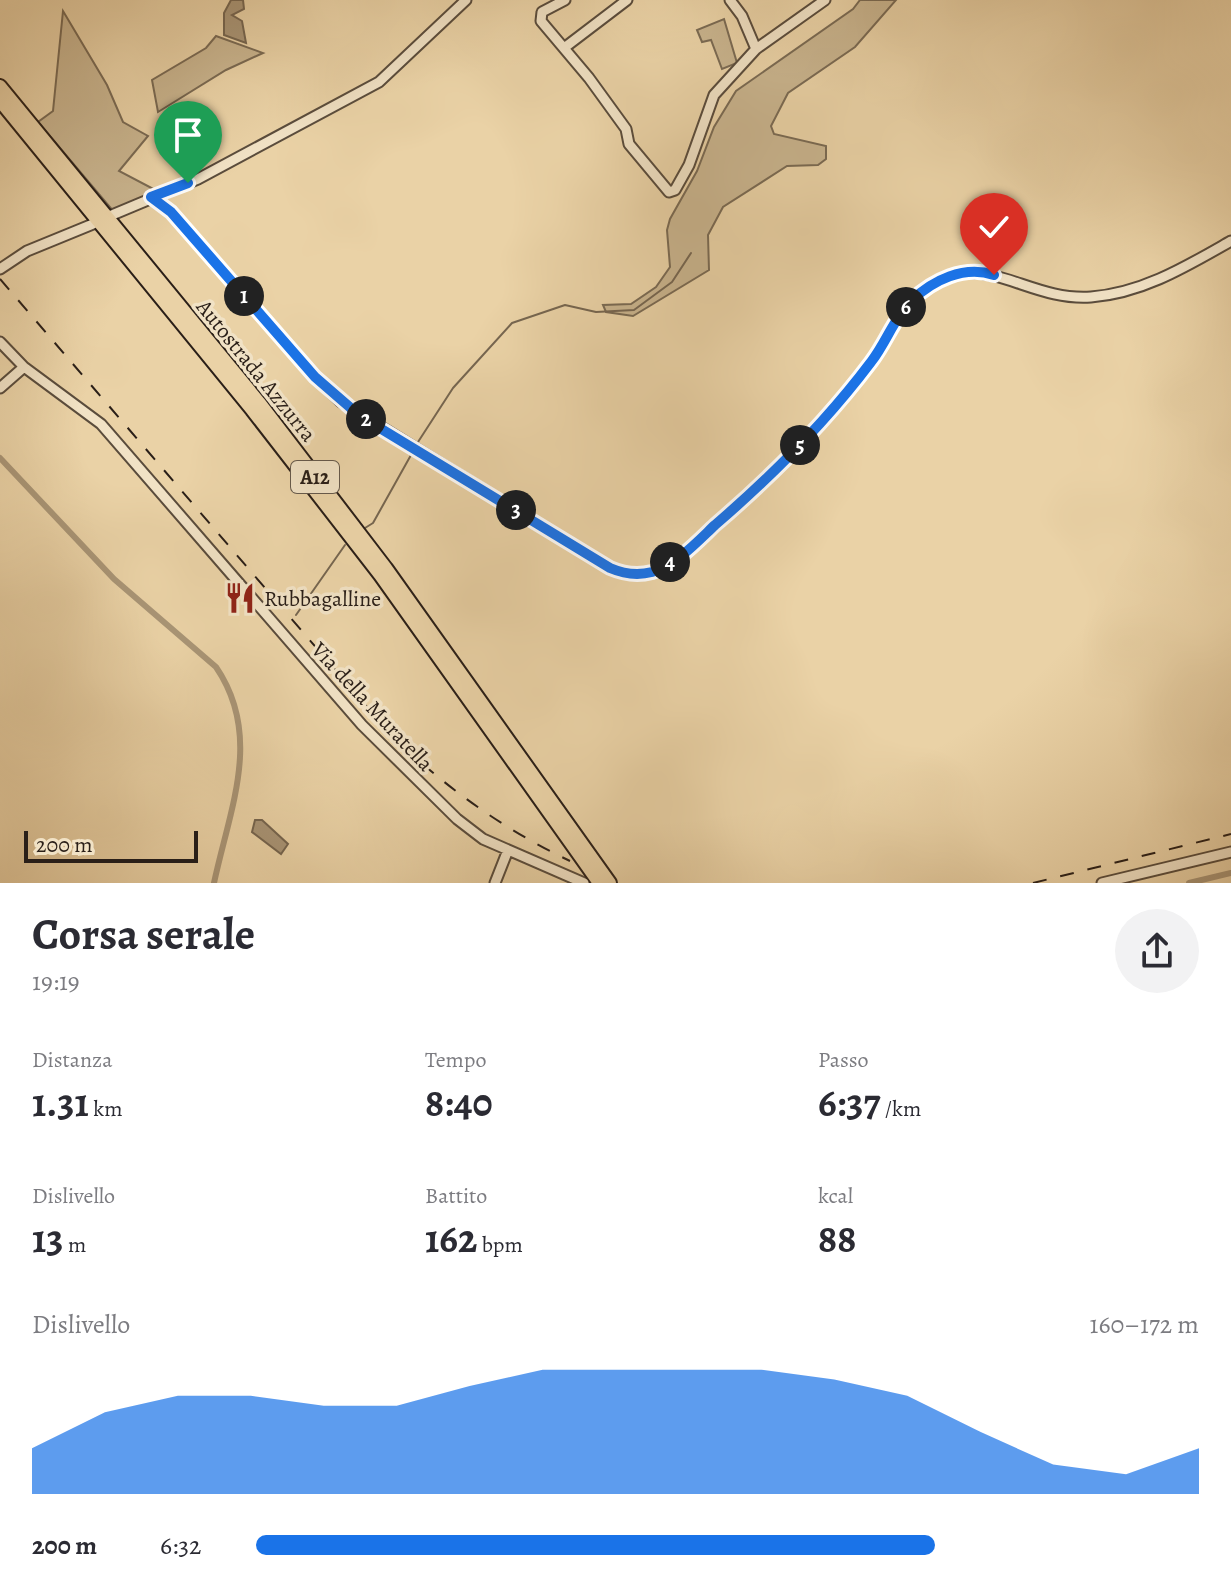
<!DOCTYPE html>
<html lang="it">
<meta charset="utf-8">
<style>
:root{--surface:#fff;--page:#f2f2f3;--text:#2b2b33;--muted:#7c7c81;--accent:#1a73e8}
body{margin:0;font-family:Alegreya,serif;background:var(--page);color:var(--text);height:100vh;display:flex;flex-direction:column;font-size:30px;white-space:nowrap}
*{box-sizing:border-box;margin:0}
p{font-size:26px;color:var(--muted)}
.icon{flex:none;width:44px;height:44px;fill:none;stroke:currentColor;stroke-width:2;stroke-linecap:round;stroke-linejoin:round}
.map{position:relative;height:883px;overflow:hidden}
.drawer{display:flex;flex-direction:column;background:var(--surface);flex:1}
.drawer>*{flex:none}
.scale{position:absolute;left:24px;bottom:20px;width:174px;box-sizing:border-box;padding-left:8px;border:4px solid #2a1f18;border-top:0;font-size:22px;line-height:28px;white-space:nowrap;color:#2a1f18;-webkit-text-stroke:6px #f1e2c5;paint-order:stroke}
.pin{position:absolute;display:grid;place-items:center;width:68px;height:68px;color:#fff;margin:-82px -34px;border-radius:50% 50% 50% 0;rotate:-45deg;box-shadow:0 0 8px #0007}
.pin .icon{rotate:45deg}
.km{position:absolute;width:40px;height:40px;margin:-20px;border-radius:50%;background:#222;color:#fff;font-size:22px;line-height:40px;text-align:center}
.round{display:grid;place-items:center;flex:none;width:84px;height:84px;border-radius:42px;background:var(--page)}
.head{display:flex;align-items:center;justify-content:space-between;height:136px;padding:0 32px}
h1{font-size:44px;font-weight:700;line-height:60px}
.figures{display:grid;grid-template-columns:repeat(3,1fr);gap:12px;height:136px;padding:8px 32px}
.figures div{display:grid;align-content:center}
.figures b{font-size:40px;font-weight:700}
.figures small{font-size:22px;font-weight:400}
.figures p{font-size:22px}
.chart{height:224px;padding:16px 32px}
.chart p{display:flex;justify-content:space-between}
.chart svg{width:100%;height:144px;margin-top:8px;fill:var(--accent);opacity:.7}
ul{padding:0 32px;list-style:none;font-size:26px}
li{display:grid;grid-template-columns:128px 96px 1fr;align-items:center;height:60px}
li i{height:20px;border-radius:10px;background:var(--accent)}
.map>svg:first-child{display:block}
.green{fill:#c9b48e;stroke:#7a6a53;stroke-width:2}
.water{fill:#a99576;stroke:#766650;stroke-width:2}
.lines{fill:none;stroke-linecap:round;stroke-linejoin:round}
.stream{stroke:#766650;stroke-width:2}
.canal{stroke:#a99576;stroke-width:6}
.minor-casing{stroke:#5a4c3c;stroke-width:13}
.highway-casing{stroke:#2a1f18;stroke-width:16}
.minor{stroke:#f1e2c5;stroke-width:9}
.highway{stroke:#ead2a6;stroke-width:12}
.rail{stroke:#2a1f18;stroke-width:2;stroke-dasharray:14 14;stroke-linecap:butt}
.route-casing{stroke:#fff;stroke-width:16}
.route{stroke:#1a73e8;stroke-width:10}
.labels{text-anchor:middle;stroke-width:7;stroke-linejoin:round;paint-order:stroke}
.shield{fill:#f1e2c5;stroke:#665a4c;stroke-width:2}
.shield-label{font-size:20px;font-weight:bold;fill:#2a1f18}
.street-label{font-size:22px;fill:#2a1f18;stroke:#f1e2c5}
.poi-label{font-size:22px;fill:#2a1f18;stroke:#f1e2c5;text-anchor:start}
</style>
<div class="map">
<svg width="1231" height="883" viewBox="0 0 1231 883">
<rect width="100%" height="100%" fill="#ead2a6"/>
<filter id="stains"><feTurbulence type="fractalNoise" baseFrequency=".0025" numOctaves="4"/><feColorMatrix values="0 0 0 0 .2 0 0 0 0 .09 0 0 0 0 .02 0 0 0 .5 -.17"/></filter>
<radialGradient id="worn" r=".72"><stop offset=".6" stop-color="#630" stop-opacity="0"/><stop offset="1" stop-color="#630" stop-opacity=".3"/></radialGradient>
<path class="green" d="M860,0h36l-41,47 -67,46 -17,33 3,8 52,12v13l-8,6 -31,1 -64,41 -15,28 1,35 -76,46 -27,-4 -3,-7 28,-1 25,-17 14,-20 -3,-37 3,-11 27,-48 17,-44 22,-36 117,-82z
M63,11l44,74 16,37 25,14 -29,35 42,22 -47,19 -76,-90 15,-11z
M724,19l13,44 -15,6 -11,-29 -9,2 -5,-12z
M216,36l47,17 -37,17 -68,42 -6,-32 54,-32z"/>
<path class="water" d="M231,0h12l1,9 -12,6 10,6 4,22 -22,-8v-22z
M255,820h7l26,24 -7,10 -29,-22z"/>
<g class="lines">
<path class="stream" d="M418,442l35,-54 59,-65 53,-18 31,7 38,-2 38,-28 19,-29
M365,528l8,-5 38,-68
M296,615l49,-70"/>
<path class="canal" d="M0,458l114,121 102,88c47,69 14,141 -2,216
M1189,883l42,-10"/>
<defs>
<path id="minor" d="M565,0l-23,12 -1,9 48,57 37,51 3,15 40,48 6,-2 14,-25 25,-70 42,-46 69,-49
M730,0l12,16 14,33
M564,48l63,-48
M151,197l20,15 144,165 26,25 269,166c15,7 32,9 47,2 24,-11 43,-31 63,-48 54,-49 106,-100 150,-158 15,-20 23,-44 40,-61 65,-67 109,-1 181,-6 52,-4 96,-31 140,-56
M112,215l86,-36 181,-97 87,-82
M0,269l27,-18 66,-27
M0,342l24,25 77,57 261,301 95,94 26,20 101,44
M0,388l24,-21
M495,883l13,-33
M1102,883l129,-31"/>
<path id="highway" d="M0,86l259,316 127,166 224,315
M0,101l252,309 128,165 219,308"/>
</defs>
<use href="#minor" class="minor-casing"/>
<use href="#highway" class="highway-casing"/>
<use href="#minor" class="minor"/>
<use href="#highway" class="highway"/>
<path class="rail" d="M0,279l392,457c53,51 111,93 178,125
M1033,883l198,-49"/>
</g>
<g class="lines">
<defs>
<path id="route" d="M188,183l-37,14 20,15 144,165 45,39 250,152c14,6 27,8 42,4 24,-7 45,-30 63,-47 57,-49 110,-102 156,-163 15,-19 23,-44 40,-61 22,-21 53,-36 83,-26"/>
</defs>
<use href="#route" class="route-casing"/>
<use href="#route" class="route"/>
</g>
<defs>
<symbol id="restaurant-bare" viewBox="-9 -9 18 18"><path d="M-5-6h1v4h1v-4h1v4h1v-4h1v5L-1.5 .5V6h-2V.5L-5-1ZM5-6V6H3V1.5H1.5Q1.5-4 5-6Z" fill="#8f2418" stroke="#f1e2c5" stroke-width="2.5" paint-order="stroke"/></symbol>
</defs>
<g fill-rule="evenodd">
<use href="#restaurant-bare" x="218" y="576" width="44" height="44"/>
</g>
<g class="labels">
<rect class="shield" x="291" y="461" width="48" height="32" rx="6"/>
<g class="shield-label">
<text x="315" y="484">A12</text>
</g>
<g class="street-label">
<text transform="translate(257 370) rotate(51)" y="8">Autostrada Azzurra</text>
<text transform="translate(373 706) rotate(47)" y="8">Via della Muratella</text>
</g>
<g class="poi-label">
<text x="264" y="606">Rubbagalline</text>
</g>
</g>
<rect width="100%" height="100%" filter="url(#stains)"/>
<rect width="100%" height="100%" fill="url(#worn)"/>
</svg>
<div class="scale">200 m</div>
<div class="pin" style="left:188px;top:183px;background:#1e9e55"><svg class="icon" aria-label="arrive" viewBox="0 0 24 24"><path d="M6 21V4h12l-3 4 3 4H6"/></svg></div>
<div class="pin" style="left:994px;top:275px;background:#d93025"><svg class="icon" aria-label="check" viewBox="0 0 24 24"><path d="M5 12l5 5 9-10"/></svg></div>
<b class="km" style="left:244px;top:296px">1</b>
<b class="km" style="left:366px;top:419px">2</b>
<b class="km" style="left:516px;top:510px">3</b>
<b class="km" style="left:670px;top:562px">4</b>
<b class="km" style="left:800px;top:445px">5</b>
<b class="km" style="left:906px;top:307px">6</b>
</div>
<section class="drawer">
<div class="head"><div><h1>Corsa serale</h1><p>19:19</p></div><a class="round"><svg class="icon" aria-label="share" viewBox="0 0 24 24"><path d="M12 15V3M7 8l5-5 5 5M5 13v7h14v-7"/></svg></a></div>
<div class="figures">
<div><p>Distanza</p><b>1.31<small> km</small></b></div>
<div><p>Tempo</p><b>8:40</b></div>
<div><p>Passo</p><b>6:37<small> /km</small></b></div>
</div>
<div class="figures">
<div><p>Dislivello</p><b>13<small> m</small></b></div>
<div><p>Battito</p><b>162<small> bpm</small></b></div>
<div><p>kcal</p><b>88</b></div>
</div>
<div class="chart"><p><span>Dislivello</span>160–172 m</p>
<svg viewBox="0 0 160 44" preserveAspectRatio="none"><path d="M0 44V30L10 19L20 14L30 14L40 17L50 17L60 11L70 6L80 6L90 6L100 6L110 9L120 14L130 25L140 35L150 38L160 30V44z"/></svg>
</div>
<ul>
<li><b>200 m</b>6:32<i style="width:72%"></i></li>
</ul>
</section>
